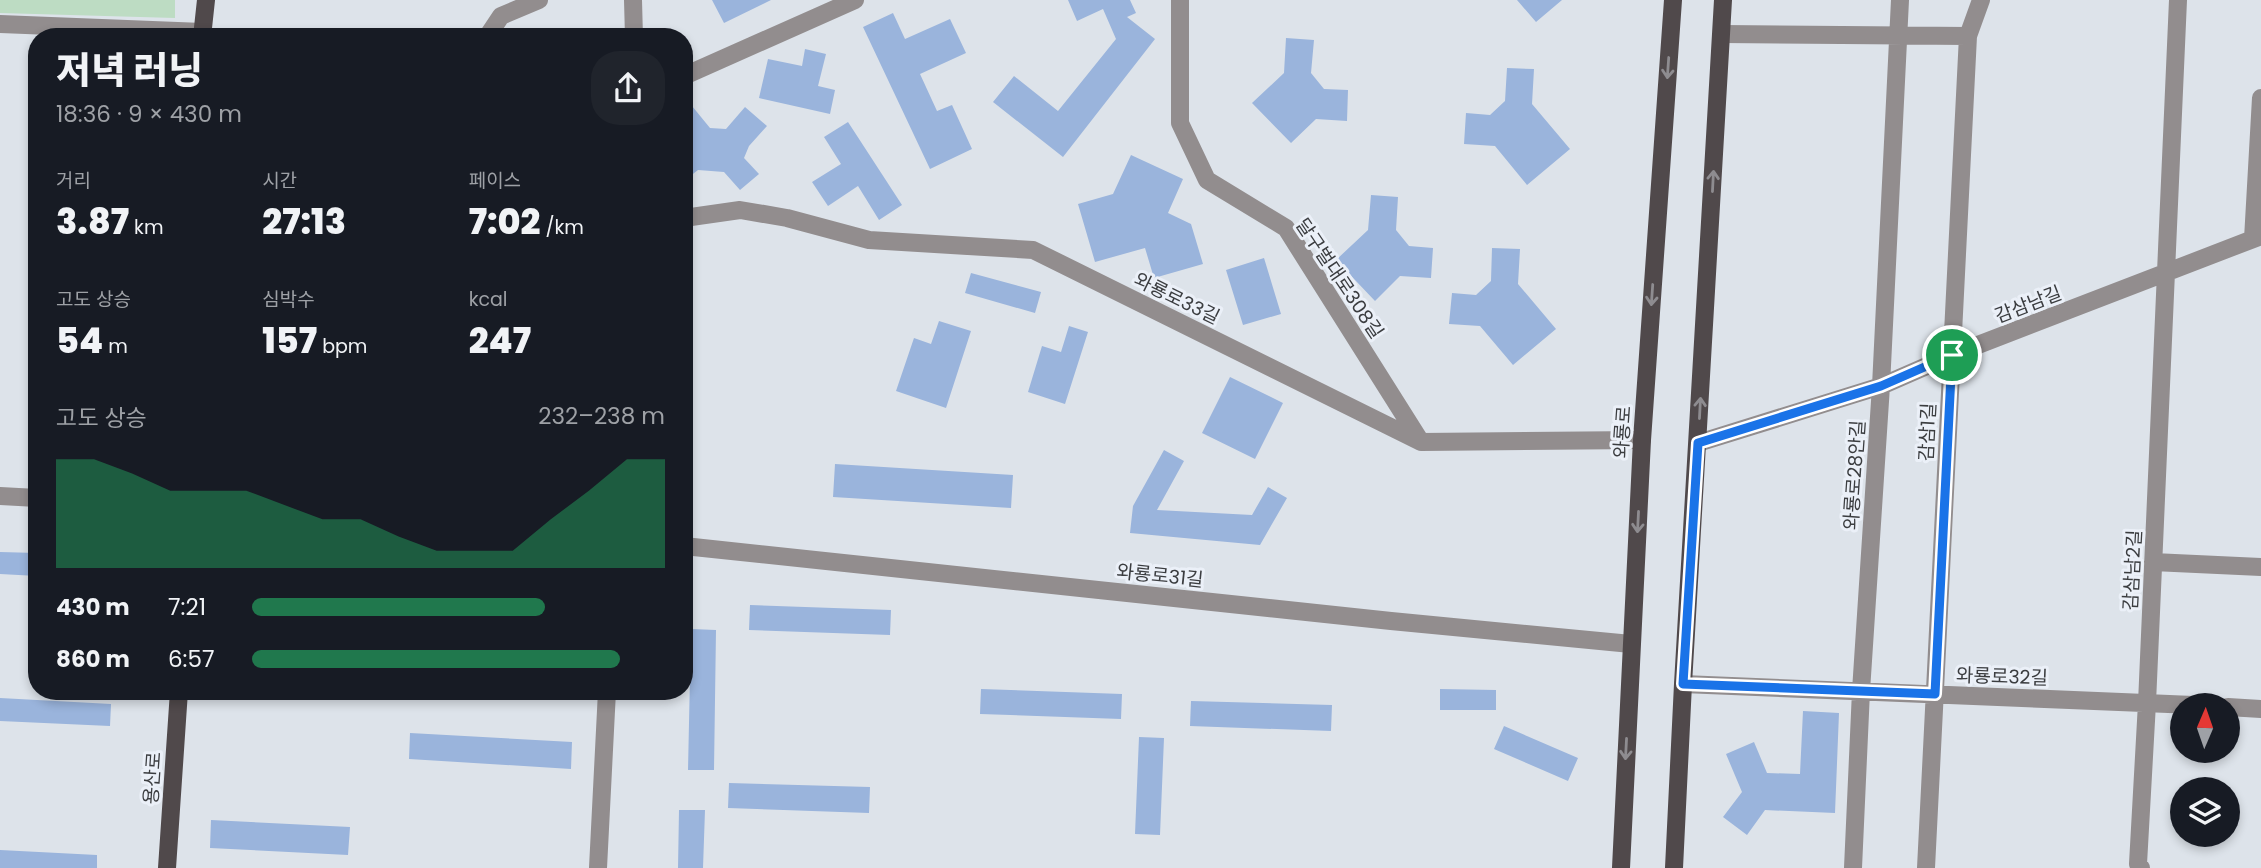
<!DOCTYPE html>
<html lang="ko">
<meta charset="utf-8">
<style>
:root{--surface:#171b24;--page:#20242c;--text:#f1f3f6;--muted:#9ea1a6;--accent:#20784d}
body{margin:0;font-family:Poppins,"Noto Sans KR",sans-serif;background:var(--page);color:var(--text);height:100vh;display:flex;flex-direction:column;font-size:26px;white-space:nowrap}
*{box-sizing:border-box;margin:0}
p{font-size:23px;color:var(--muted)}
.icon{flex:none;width:38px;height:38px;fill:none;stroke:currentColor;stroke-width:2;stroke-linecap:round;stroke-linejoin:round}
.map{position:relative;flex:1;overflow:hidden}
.details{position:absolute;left:28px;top:28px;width:665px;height:672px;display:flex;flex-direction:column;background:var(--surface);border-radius:28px;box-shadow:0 4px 10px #0003}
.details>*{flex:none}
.needle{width:46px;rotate:2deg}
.controls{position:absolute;left:2170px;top:693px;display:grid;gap:14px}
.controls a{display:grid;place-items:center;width:70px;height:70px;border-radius:50%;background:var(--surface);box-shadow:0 4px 10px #0003;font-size:35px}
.pin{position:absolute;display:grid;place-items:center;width:60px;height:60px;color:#fff;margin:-30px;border:4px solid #fff;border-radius:50%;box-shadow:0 2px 7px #0007}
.round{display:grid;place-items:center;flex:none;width:74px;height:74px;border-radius:28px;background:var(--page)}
.summary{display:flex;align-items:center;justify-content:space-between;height:119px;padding:0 28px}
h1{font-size:38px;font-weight:800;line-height:52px}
.metrics{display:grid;grid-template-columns:repeat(3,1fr);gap:10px;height:119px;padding:7px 28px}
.metrics div{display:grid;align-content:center}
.metrics b{font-size:35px;font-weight:800}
.metrics small{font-size:19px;font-weight:400}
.metrics p{font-size:19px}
.chart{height:196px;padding:14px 28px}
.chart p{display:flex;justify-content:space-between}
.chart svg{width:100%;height:126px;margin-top:7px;fill:var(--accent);opacity:.7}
ul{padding:0 28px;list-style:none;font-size:23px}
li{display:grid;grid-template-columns:112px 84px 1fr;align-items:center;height:52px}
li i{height:18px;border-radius:9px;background:var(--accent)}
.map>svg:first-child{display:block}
.green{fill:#bddcc3}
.building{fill:#9ab4dc}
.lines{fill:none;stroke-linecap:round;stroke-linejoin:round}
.minor{stroke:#928d8e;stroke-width:18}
.major{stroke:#50494b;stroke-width:18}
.oneway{stroke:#8e8c90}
.route-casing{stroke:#fff;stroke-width:14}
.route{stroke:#1a73e8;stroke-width:9}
.labels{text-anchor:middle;stroke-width:6;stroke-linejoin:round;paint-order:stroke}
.street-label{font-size:19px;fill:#3b3d40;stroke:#ebf0f8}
</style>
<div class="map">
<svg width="2261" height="868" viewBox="0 0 2261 868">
<rect width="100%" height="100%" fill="#dde3ea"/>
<path class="green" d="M0,0h175v18l-175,-5z"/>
<path class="building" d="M712,0h59l-47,23z
M1068,0h62l6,13 -9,4 28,22 -92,118 -70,-55 21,-26 44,35 58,-72 -13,-30 -26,12z
M1517,0h45l-26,22z
M893,13l12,26 45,-20 16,34 -46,21 17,37 15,-6 20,44 -42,20 -67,-142z
M1286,38l28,2 -3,33 13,16 24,1 -1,31 -31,-2 -25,24 -39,-40 32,-30z
M805,49l21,5 -8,32 17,4 -5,24 -71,-16 9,-39 34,7z
M1507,68l27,1 -2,35 38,45 -43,36 -32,-39 -31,-2 2,-31 24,2 15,-14z
M692,106l18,22 16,1 19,-22 22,19 -18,20 -5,12 15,16 -19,16 -16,-18 -26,-2 -14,11v-25l7,-6 -7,-7v-30z
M848,122l54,83 -23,15 -21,-34 -30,20 -16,-24 29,-18 -17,-27z
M1131,155l52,24 -15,34 23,11 12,40 -49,14 -9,-30 -50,14 -17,-58 35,-10z
M1371,195l27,2 -2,33 13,16 24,2 -2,30 -31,-2 -25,25 -39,-41 32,-30z
M1492,248l28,1 -2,35 38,45 -43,36 -33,-39 -31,-2 3,-31 24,2 15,-14z
M1264,258l17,56 -38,11 -17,-55z
M971,273l70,19 -6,21 -70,-20z
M939,321l32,10 -25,77 -50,-17 18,-53 17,6z
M1069,326l19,6 -23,72 -37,-12 14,-46 19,6z
M1230,377l53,26 -28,56 -53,-26z
M1164,450l20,11 -27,49 95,5 16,-28 19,11 -27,47 -130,-12 3,-27z
M835,464l178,11 -2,33 -178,-11z
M0,552l37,1v23l-37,-2z
M750,605l141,5 -1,25 -141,-5z
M691,629l25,1 -2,140h-26z
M981,689l141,5 -1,25 -141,-5z
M1440,689l56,1v20h-56z
M0,698l111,6 -1,22 -110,-5z
M1191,701l141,4 -1,26 -141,-5z
M1803,711l36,2 -4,100 -70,-3 -18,25 -24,-18 19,-25 -16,-38 28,-12 13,31 33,1z
M1504,726l74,32 -10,23 -74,-32z
M410,733l162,9 -1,27 -162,-10z
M1139,737l25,1 -4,97 -25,-1z
M729,783l141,4 -1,26 -141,-5z
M679,810h26l-2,58h-25z
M211,820l139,7 -2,28 -138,-7z
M0,850l97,5v13h-97z"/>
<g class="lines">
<path class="minor" d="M633,0l1,37
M1180,0v123l27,57 79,48 135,214
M0,24l203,8
M1722,34l246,2
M487,37l14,-21 38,-16
M684,76l171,-76
M684,218l56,-8 47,8 82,22 164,10 388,192 221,-2
M2253,239l8,-141
M1698,443l183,-57 71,-31 309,-119
M0,496l37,2
M684,546l707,75 240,23
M2153,562l108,5
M1683,684l510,21
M2228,707l33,2
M598,868l9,-177
M1853,868l8,-177 20,-305 19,-386
M1926,868l42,-832 13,-36
M2141,868l-3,-4 9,-161 31,-703"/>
<path class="major" d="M202,37l4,-37
M167,868l12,-177
M1621,868l21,-428 31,-440
M1674,868l9,-184 40,-684"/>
</g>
<defs><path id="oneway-shaft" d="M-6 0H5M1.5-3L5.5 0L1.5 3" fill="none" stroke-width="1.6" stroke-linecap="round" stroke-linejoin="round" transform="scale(1.75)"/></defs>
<g class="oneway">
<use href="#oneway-shaft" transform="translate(1668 68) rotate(94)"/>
<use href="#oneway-shaft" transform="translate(1713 181) rotate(-87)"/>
<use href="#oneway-shaft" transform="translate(1652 295) rotate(94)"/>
<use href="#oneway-shaft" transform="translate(1700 408) rotate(-87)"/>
<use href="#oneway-shaft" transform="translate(1638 522) rotate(93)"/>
<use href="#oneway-shaft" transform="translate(1626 749) rotate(93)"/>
</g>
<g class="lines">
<defs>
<path id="route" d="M1952,355l-17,339 -252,-10 15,-241 183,-57z"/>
</defs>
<use href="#route" class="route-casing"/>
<use href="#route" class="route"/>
</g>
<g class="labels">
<g class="street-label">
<text transform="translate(1340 278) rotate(56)" y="7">달구벌대로308길</text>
<text transform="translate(1177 298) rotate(26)" y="7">와룡로33길</text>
<text transform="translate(2028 304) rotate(-21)" y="7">감삼남길</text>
<text transform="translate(1622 432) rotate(-86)" y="7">와룡로</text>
<text transform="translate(1927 432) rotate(-87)" y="7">감삼1길</text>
<text transform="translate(1854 475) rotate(-86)" y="7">와룡로28안길</text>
<text transform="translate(2132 570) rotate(-87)" y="7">감삼남2길</text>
<text transform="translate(1160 575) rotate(6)" y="7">와룡로31길</text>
<text transform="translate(2002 676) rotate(2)" y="7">와룡로32길</text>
<text transform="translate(152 778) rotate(-86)" y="7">용산로</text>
</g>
</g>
</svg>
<div class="controls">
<a><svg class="needle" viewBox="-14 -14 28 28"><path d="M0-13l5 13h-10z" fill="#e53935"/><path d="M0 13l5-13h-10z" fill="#9ea1a6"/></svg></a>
<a><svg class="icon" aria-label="layers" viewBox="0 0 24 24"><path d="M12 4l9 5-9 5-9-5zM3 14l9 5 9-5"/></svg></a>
</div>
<div class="pin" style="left:1952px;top:355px;background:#1e9e55"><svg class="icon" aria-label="arrive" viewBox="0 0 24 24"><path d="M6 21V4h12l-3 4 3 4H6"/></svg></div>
<section class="details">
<div class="summary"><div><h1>저녁 러닝</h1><p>18:36 · 9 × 430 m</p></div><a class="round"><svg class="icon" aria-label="share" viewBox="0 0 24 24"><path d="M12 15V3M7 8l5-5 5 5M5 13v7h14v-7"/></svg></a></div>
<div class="metrics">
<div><p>거리</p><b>3.87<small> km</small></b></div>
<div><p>시간</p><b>27:13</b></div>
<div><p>페이스</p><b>7:02<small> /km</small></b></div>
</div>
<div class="metrics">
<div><p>고도 상승</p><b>54<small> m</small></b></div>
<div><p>심박수</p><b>157<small> bpm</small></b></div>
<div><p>kcal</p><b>247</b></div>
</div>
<div class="chart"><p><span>고도 상승</span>232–238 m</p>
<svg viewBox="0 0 160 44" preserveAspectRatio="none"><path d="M0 44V6L10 6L20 11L30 17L40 17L50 17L60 22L70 27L80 27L90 33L100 38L110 38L120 38L130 27L140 17L150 6L160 6V44z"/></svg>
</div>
<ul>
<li><b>430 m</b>7:21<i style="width:71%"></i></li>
<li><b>860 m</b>6:57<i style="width:89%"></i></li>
</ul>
</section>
</div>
